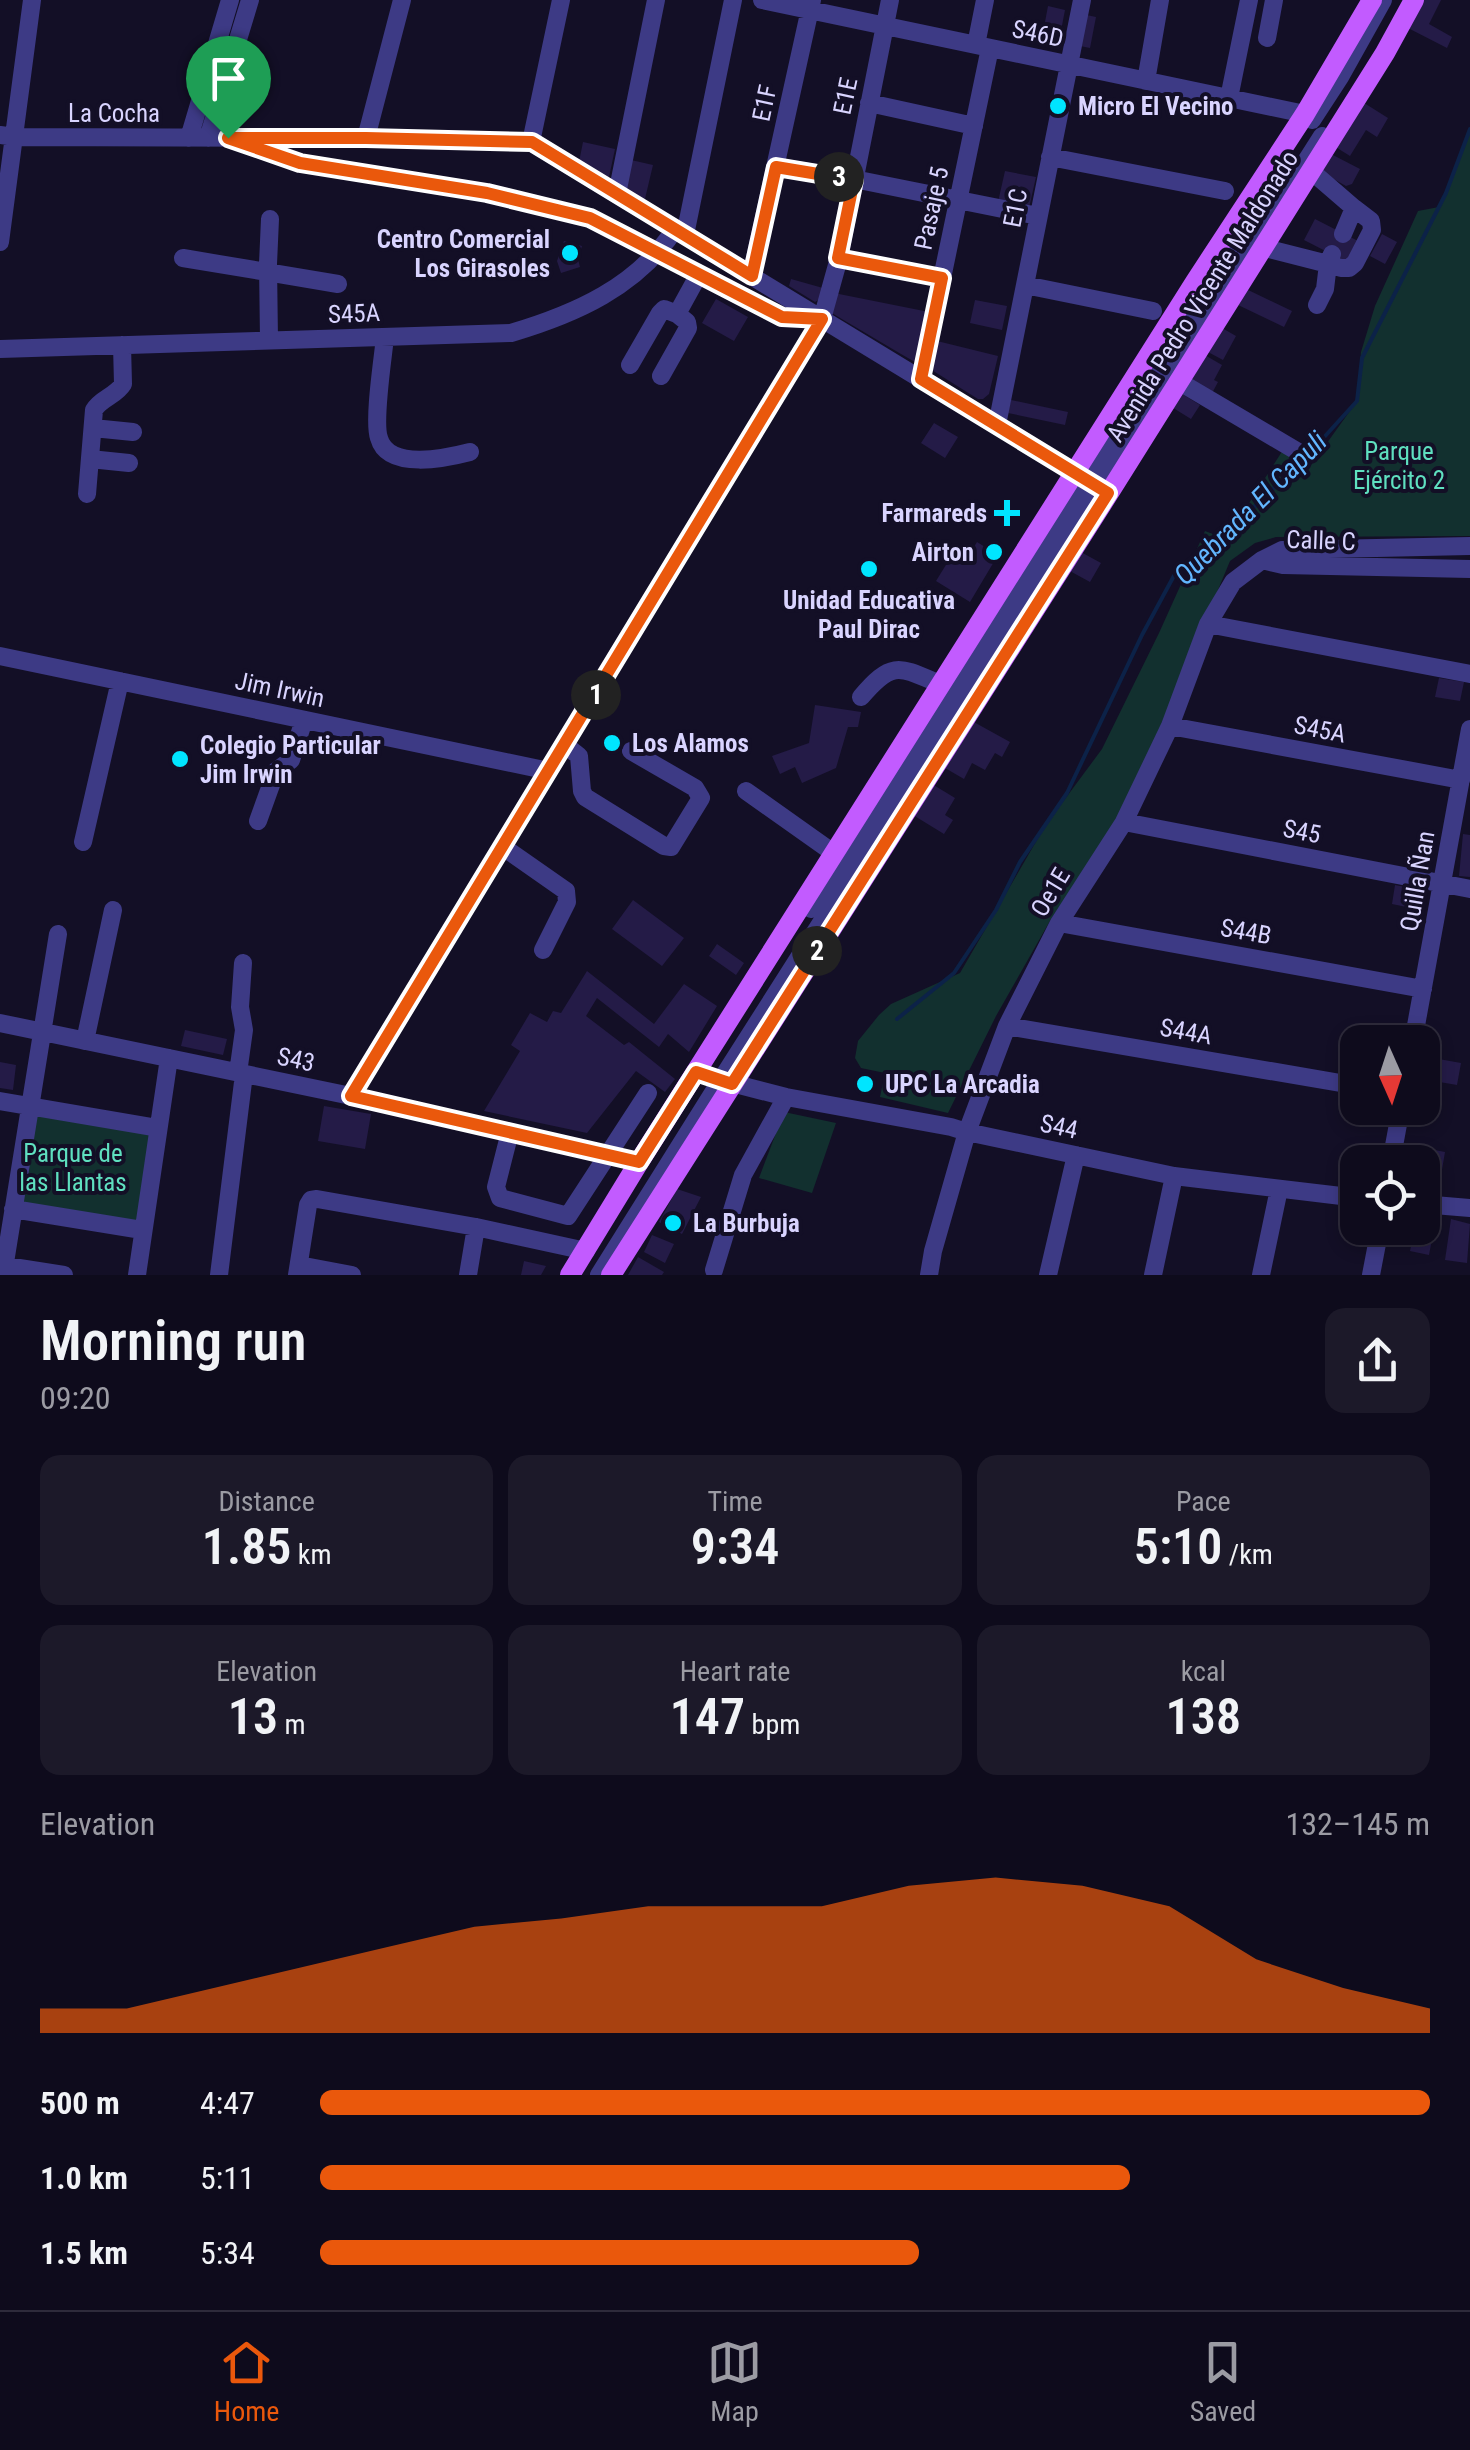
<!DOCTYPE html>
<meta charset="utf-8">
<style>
:root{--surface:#0e0b1c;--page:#1c1929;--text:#f1f3f6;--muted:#9b9ba3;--line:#2e2b3b;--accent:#ea580c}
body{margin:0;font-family:"Roboto Condensed",sans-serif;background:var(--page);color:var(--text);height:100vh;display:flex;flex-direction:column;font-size:38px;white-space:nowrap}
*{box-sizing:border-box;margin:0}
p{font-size:32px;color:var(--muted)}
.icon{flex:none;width:55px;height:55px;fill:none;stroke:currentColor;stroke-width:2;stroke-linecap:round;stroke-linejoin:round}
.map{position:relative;height:1275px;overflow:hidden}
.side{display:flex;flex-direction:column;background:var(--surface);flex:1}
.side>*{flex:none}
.needle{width:65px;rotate:177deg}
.fabs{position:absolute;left:1340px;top:1025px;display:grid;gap:20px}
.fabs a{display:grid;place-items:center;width:100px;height:100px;border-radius:20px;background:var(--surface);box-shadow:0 5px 15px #0003,0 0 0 2px var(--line);font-size:50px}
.pin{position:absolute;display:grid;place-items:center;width:85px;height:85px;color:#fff;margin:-102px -42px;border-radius:50% 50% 50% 0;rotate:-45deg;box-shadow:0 0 10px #0007}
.pin .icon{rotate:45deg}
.km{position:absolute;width:50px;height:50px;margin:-25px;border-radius:50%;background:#222;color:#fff;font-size:28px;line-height:50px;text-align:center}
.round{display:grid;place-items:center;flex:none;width:105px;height:105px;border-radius:20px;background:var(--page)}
.overview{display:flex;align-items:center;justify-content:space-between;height:170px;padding:0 40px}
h1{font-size:55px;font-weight:600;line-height:75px}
.figures{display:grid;grid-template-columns:repeat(3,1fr);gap:15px;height:170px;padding:10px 40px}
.figures div{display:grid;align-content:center;border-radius:20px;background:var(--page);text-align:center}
.figures b{font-size:50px;font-weight:600}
.figures small{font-size:28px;font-weight:400}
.figures p{font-size:28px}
.chart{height:280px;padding:20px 40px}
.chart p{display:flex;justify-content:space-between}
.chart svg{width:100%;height:180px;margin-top:10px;fill:var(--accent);opacity:.7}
ul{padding:0 40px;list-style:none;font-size:32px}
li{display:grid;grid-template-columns:160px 120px 1fr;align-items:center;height:75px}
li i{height:25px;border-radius:12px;background:var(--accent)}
.tab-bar{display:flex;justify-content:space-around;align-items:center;height:140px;border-top:2px solid var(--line);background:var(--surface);font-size:28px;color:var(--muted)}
.tab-bar a{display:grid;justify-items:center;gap:5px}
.tab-bar .selected{color:var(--accent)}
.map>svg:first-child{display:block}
.green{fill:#12302f}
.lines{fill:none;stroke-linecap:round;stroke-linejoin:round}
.stream{stroke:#0c2248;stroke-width:4}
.building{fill:#241b47}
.minor{stroke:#3d3a85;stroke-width:18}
.major{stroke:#c25bff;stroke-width:20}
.route-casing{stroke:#fff;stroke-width:20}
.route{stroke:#ea580c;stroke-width:12}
.poi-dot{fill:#00e5ff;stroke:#130f26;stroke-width:4}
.labels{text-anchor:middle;stroke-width:8;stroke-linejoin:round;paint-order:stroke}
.street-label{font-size:25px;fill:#d9d4ff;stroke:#130f26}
.poi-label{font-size:25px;font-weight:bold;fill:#d9d4ff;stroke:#130f26;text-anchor:start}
.park-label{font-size:25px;fill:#5fe0c0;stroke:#130f26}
.water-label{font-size:28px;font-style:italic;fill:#62b6ff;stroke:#130f26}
</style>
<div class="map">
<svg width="1470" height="1275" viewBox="0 0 1470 1275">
<rect width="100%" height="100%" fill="#130f26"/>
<path class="green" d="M1470,128v408l-194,1 -21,6 -25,18 -67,161 -44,96 -68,101 -55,97 -48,97 -68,-16 5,-24 -24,-5 -6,-10 3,-17 21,-26 12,-11 69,-31 85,-147 57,-77 57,-116 46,-102 21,8 57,-89 26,18 48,-67 4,-49 14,-46 43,-95 21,-4z
M32,1112l125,24 -19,89 -120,-20z
M784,1112l52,11 -24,70 -53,-15z"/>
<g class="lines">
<path class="stream" d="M897,1019l57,-46 42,-63 24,-48 47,-69 75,-158 34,-63 78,-65 53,-51 50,-55 5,-43 84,-165 24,-64"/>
</g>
<path class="building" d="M1417,0h24l-12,24 23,13 -5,11 -39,-20z
M1048,6l17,4 -6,31 -17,-3z
M1082,14l14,3 -6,31 -15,-3z
M1361,101l27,17 -11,19 -11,-7 -16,26 -16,-10z
M583,142l32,7 -6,28 -4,2 -26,-17z
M1331,154l29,15 -8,15 -6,2 -25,-14z
M631,160l22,5 -9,38 -20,-12z
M1005,171l31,6 -7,31 -31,-6z
M1315,219l43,22 -11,21 -43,-22z
M1382,234l15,8 -12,22 -15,-8z
M564,241l18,5 -4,13 2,8 -19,6 -4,-12z
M791,279l32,9 -3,11 -5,3 -26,-16z
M1244,288l48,23 -8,16 -48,-23z
M834,293l95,19 -10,48 -4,2 -14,-8 -71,-42z
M716,299l32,18 -14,24 -32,-18z
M975,300l32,6 -5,24 -32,-7z
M1222,328l14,8 -13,24 -15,-8z
M933,340l65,16 -9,38 -6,5h-5l-51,-32z
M1203,354l19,11 -8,15 4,2 -8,15 -24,-13z
M1179,392l21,13 -9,14 -21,-13z
M1011,400l57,12 -3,13 -57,-12z
M934,423l24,14 -13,21 -24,-15z
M977,542l21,13 -28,47 -34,-21 21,-34 12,8z
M1079,551l22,12 -11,19 -22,-12z
M1439,678l25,4 -4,19 -25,-4z
M815,705l46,7 -3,15h-10l-12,41 -34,15 -7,-16 -15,7 -8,-18 37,-13z
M972,721l38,21 -8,15 -7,-4 -10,17 -13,-7 -8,16 -19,-11z
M932,784l23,14 -10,17 8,5 -9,14 -31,-19z
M1463,834l7,1v42l-11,-1z
M1395,885l30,6 -4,19 -29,-6z
M633,900l51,38 -22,28 -50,-37z
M717,944l27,19 -8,12 -27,-19z
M587,971l67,53 30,-40 33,22 -28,46 -21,-18 -9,13 -62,-49 -11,18 38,29 5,-3 46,37 -10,13 -29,-21 -49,62 -103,-22 36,-60 -9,-6 19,-32 17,9 6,-11 8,2z
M185,1030l42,9 -4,16 -42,-9z
M1422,1056l39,7 -4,22 -35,-6z
M0,1062l16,3 -3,25 -13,-2z
M324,1106l47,8 -6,35 -47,-8z
M1403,1144l42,8 -7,41 -16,-3v-28h-23z
M677,1189l24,8 -19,37 -23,-12z
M1422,1216l14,2 -7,37 -19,-4 5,-23h7z
M1451,1219l19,5 -3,39 -22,-3z
M652,1235l22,9 -9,19 -21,-11z
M638,1257l26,15 -2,3h-34z
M524,1261l22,5 -5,9h-20z"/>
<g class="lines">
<path class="minor" d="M762,0l543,114
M1267,38l7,-38
M976,45l9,-45
M1146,81l14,-81
M1229,98l20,-98
M869,103l105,23
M1312,120l28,-43 43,-77
M0,135l15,2 351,1 165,4 554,337
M189,138l41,-138
M208,138l42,-138
M366,138l36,-138
M531,142l30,-142
M241,143l59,20 187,30 103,25 192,99 35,2
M1050,157l175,34
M776,167l78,12 184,37
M1310,170l44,38 -11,26
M617,194l39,-194
M685,235l48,-235
M0,242l32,-242
M1261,247l67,17 4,-10
M183,258l155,26
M839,258l103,20
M751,276l61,-276
M1025,285l128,26
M1317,305l8,-16 3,-25 13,4h8l6,-5 17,-33 -1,-9 -17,-13
M385,337c-2,21 -12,84 -6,101 9,33 68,20 91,14
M269,340l-1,-76 2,-45
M0,349l511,-16c64,-19 126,-46 164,-104
M630,365l30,-52 4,-4 13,5
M661,376l27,-48 -1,-6 -10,-8 22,-40
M921,379l69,-331
M1178,381l122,72
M997,425l85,-425
M93,428l40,4
M90,459l39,4
M87,494l7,-84c7,-12 22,-14 29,-26l-1,-39
M1262,560l21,5 187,4
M1208,624l262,50
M0,656l549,115
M861,697c32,-38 39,-30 81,-12
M1170,726l291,54
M565,745l14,11 3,35 3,6 79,49 7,1 30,-49 -6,-10 -64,-37
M746,791l89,63
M258,821l18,-50 15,-11 13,-40
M1124,822l346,67
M83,842l37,-161
M503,847l63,44 1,11 -24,48
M811,909l274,-429 158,-255
M1059,923l364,66
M0,1023l351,73 288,66
M1007,1026l351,60
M85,1041l28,-131
M1413,1042l57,-313
M238,1073l6,-43 -4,-23 3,-44
M720,1080l66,17 165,30 16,5 207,44 184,22
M351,1096l471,-777 17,-61 51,-258
M0,1101l158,27
M510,1132l-14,55 4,11 68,18 80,-123
M1391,1162l10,-54
M1422,1204l48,4
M13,1209l129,21
M0,1265l64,10
M299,1265l53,10
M714,1270l29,-95 43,-78
M3,1275l55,-341
M137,1275l32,-217
M219,1275l25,-201
M297,1275l11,-70 3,-5 6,-1 159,28 110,24
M468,1275l8,-48
M599,1275l122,-195 601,-944
M929,1275l4,-24 34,-119 40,-106 52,-103 65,-101 46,-96 38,-102 25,-42 29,-22 20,-10 188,-4
M1048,1275l28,-120
M1153,1275l21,-99
M1261,1275l18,-86
M1371,1275l9,-47"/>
<path class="major" d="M570,1275l69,-113 556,-880 110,-168 67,-114
M611,1275l498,-782 276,-440 29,-53"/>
</g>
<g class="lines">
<defs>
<path id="route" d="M228,138h138l166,4 220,134 24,-109 78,13 -16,78 104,20 -21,101 187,114 -376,591 -36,-12 -57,90 -288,-66 471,-777 -40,-2 -192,-99 -103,-25 -187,-30z"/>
</defs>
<use href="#route" class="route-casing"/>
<use href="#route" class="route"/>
</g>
<g class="poi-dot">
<circle cx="1058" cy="106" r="10"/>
<circle cx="570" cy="253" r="10"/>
<path d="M1002 498h10v10h10v10h-10v10h-10v-10h-10v-10h10z"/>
<circle cx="994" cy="552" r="10"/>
<circle cx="869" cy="569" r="10"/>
<circle cx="612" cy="743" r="10"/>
<circle cx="180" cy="759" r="10"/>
<circle cx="865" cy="1084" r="10"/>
<circle cx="673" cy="1223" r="10"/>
</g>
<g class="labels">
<g class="street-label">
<text transform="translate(1038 33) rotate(12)" y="9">S46D</text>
<text transform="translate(845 96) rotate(-78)" y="9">E1E</text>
<text transform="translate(764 103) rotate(-78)" y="9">E1F</text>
<text x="114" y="122">La Cocha</text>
<text transform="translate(931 208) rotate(-78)" y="9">Pasaje 5</text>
<text transform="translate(1015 208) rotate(-79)" y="9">E1C</text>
<text transform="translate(1202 296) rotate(-58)" y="9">Avenida Pedro Vicente Maldonado</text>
<text transform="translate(354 313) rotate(-2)" y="9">S45A</text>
<text transform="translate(1321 540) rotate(2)" y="9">Calle C</text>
<text transform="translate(280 689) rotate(12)" y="9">Jim Irwin</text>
<text transform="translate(1320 729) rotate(11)" y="9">S45A</text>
<text transform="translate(1302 831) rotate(11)" y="9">S45</text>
<text transform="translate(1417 881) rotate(-80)" y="9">Quilla Ñan</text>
<text transform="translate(1050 892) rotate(-59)" y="9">Oe1E</text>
<text transform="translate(1246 931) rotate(10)" y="9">S44B</text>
<text transform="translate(1186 1031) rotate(10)" y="9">S44A</text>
<text transform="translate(296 1059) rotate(12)" y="9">S43</text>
<text transform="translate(1059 1126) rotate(12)" y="9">S44</text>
</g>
<g class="poi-label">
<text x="1078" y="115">Micro El Vecino</text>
<text x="550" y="248" text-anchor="end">Centro Comercial<tspan x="550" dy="29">Los Girasoles</tspan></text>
<text x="987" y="522" text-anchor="end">Farmareds</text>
<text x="974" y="561" text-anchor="end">Airton</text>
<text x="869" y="609" text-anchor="middle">Unidad Educativa<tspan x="869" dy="29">Paul Dirac</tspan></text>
<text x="632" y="752">Los Alamos</text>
<text x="200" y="754">Colegio Particular<tspan x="200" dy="29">Jim Irwin</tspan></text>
<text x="885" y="1093">UPC La Arcadia</text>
<text x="693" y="1232">La Burbuja</text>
</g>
<g class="park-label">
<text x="1399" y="460">Parque<tspan x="1399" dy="29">Ejército 2</tspan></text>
<text x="73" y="1162">Parque de<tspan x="73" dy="29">las Llantas</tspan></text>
</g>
<g class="water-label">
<text transform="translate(1250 508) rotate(-45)" y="10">Quebrada El Capuli</text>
</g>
</g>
</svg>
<div class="fabs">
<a><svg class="needle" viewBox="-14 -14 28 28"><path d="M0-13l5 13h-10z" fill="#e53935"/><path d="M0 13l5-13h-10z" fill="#9b9ba3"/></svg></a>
<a><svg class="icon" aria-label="locate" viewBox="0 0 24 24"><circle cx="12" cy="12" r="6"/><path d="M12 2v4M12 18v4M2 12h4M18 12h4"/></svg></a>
</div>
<div class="pin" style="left:228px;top:138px;background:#1e9e55"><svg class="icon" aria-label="arrive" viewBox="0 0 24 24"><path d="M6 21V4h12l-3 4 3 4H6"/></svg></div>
<b class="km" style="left:596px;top:695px">1</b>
<b class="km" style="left:817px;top:951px">2</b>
<b class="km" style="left:839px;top:177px">3</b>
</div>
<section class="side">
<div class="overview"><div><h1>Morning run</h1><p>09:20</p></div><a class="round"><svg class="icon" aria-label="share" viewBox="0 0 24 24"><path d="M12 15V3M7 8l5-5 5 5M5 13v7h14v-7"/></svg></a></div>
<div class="figures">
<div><p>Distance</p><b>1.85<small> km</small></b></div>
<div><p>Time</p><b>9:34</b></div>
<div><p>Pace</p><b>5:10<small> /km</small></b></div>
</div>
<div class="figures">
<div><p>Elevation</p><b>13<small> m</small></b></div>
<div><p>Heart rate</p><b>147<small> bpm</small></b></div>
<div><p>kcal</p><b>138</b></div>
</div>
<div class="chart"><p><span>Elevation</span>132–145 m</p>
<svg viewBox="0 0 160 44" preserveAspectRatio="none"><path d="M0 44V38L10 38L20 33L30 28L40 23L50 18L60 16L70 13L80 13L90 13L100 8L110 6L120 8L130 13L140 26L150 33L160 38V44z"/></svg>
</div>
<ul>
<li><b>500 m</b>4:47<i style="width:100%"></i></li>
<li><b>1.0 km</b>5:11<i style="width:73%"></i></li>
<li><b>1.5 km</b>5:34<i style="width:54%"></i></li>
</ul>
</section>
<nav class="tab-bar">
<a class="selected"><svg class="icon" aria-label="home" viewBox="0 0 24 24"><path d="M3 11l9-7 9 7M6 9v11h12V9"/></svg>Home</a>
<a><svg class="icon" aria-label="map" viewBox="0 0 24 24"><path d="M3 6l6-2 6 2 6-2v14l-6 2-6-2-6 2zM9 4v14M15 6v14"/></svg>Map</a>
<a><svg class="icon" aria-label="saved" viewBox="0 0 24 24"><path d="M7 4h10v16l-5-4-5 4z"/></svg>Saved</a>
</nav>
